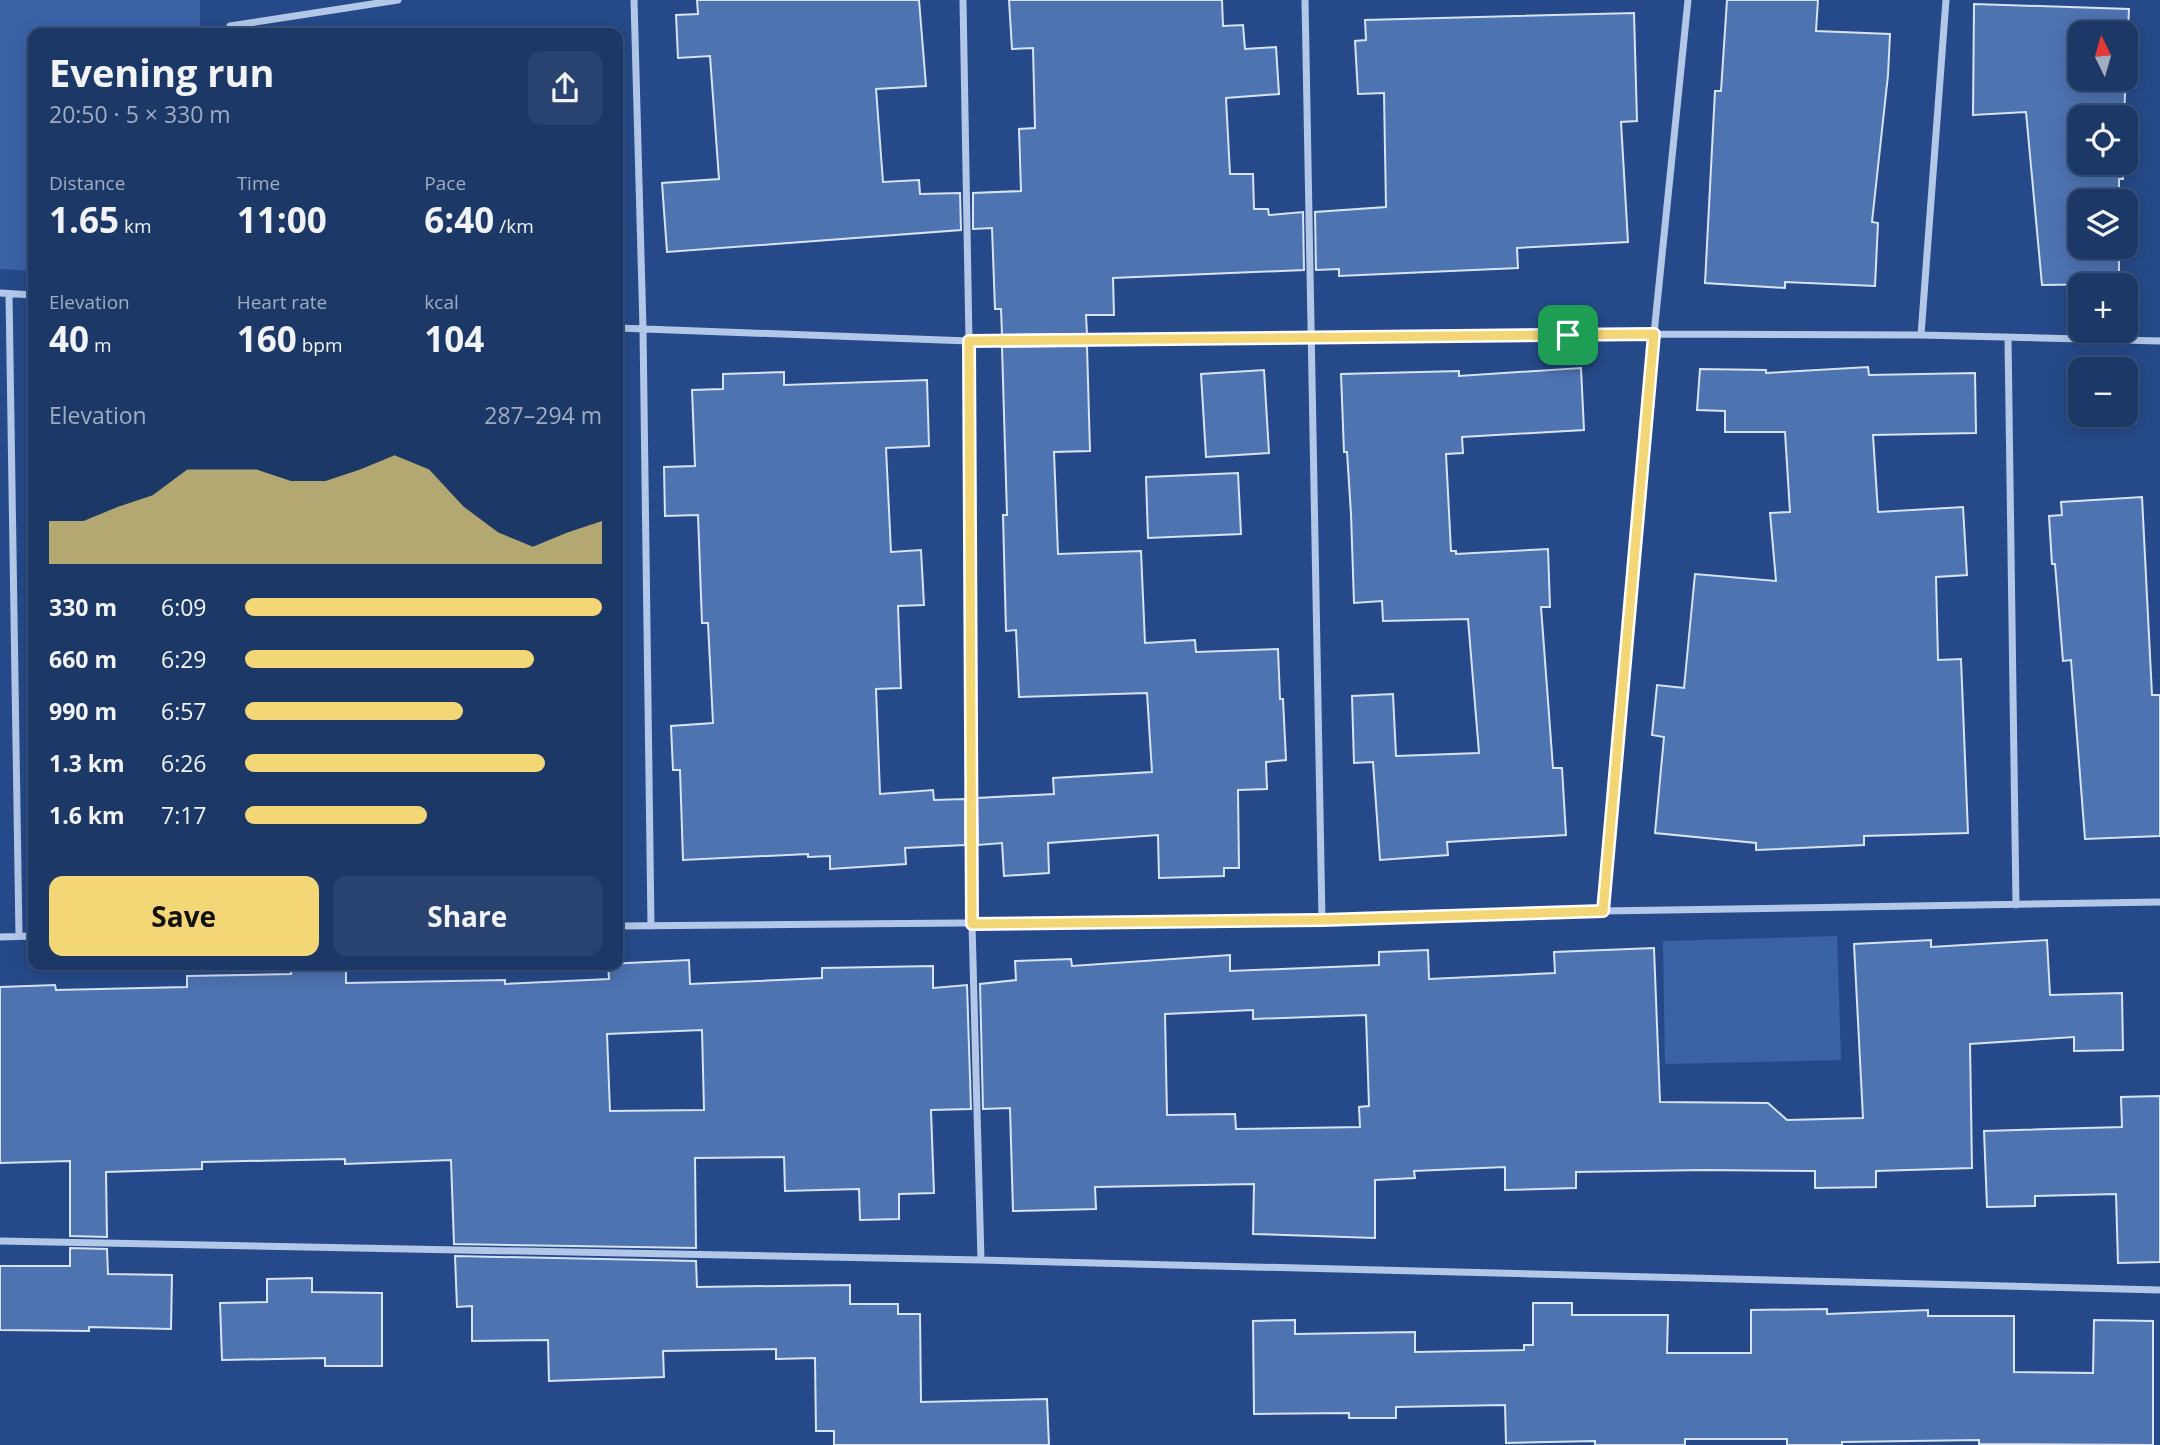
<!DOCTYPE html>
<meta charset="utf-8">
<style>
:root{--surface:#1c3867;--page:#294370;--text:#f1f3f6;--muted:#a0acc0;--line:#3a527b;--accent:#f3d777}
body{margin:0;font-family:"Open Sans",sans-serif;background:var(--page);color:var(--text);height:100vh;display:flex;flex-direction:column;font-size:26px;white-space:nowrap}
*{box-sizing:border-box;margin:0}
p{font-size:23px;color:var(--muted)}
.icon{flex:none;width:38px;height:38px;fill:none;stroke:currentColor;stroke-width:2;stroke-linecap:round;stroke-linejoin:round}
.map{position:relative;flex:1;overflow:hidden}
.panel{position:absolute;left:28px;top:28px;width:595px;height:942px;display:flex;flex-direction:column;background:var(--surface);border-radius:14px;box-shadow:0 4px 18px #0003,0 0 0 2px var(--line)}
.panel>*{flex:none}
.needle{width:46px;rotate:355deg}
.buttons{position:absolute;left:2068px;top:21px;display:grid;gap:14px}
.buttons a{display:grid;place-items:center;width:70px;height:70px;border-radius:14px;background:var(--surface);box-shadow:0 4px 18px #0003,0 0 0 2px var(--line);font-size:35px}
.pin{position:absolute;display:grid;place-items:center;width:60px;height:60px;color:#fff;margin:-30px;border-radius:14px;box-shadow:0 4px 10px #0006}
.round{display:grid;place-items:center;flex:none;width:74px;height:74px;border-radius:14px;background:var(--page)}
.overview{display:flex;align-items:center;justify-content:space-between;height:119px;padding:0 21px}
h1{font-size:38px;font-weight:700;line-height:52px}
.metrics{display:grid;grid-template-columns:repeat(3,1fr);gap:10px;height:119px;padding:7px 21px}
.metrics div{display:grid;align-content:center}
.metrics b{font-size:35px;font-weight:700}
.metrics small{font-size:19px;font-weight:400}
.metrics p{font-size:19px}
.chart{height:196px;padding:14px 21px}
.chart p{display:flex;justify-content:space-between}
.chart svg{width:100%;height:126px;margin-top:7px;fill:var(--accent);opacity:.7}
.button{display:flex;gap:14px;margin-top:auto;padding:14px 21px}
.button a{flex:1;height:80px;border-radius:14px;background:var(--accent);color:#111;font-size:28px;font-weight:700;line-height:80px;text-align:center}
.button a+a{background:var(--page);color:var(--text)}
ul{padding:0 21px;list-style:none;font-size:23px}
li{display:grid;grid-template-columns:112px 84px 1fr;align-items:center;height:52px}
li i{height:18px;border-radius:9px;background:var(--accent)}
.map>svg:first-child{display:block}
.green{fill:#3a63a6}
.building{fill:#4e73b1;stroke:#d7e3f7;stroke-width:2;fill-rule:evenodd}
.lines{fill:none;stroke-linecap:round;stroke-linejoin:round}
.minor{stroke:#b3c8e9;stroke-width:7}
.route-casing{stroke:#fff;stroke-width:14}
.route{stroke:#f3d777;stroke-width:9}
</style>
<div class="map">
<svg width="2160" height="1445" viewBox="0 0 2160 1445">
<rect width="100%" height="100%" fill="#264a89"/>
<path class="green" d="M0,0h200v33h-167v238l-33,-2z
M1837,936l4,124 -176,4 -2,-123z"/>
<path class="building" d="M697,0h222l7,86 -50,3 7,93 36,-2 1,14 40,-1 1,37 -294,22 -5,-69 57,-4 -9,-123 -32,2 -2,-43 22,-1z
M1009,0h213l1,26 20,-1 2,24 31,-2 3,47 -53,4 4,76h23l1,35h14l1,6 34,-3 1,58 -191,8 1,37h-28l1,19 -85,1 -1,-26h-6l-3,-81 -19,1v-36l48,-2 -2,-62 16,-1 -2,-80 -21,1z
M1727,0h91l-2,31 74,3 -2,41 -16,147 6,1 -3,63 -90,-4v6l-80,-5 10,-192h6z
M1974,4l155,5 -5,108h-43v46h42v16h-4v22h-38v46h38v37l-77,1 -16,-173 -53,3zM2081,33h45v46h-45z
M1634,13l3,108 -16,1 7,120 -111,6 1,20 -179,8v-7l-23,1 -1,-58 71,-5 -2,-114 -26,1 -3,-53 11,-1 -1,-20z
M1087,346l3,105 -36,1 4,102 83,-3 4,92 50,-3 1,12 82,-3 2,50h3l3,61 -20,2 1,27 -29,1 1,78h-15v8l-65,2 -1,-43 -110,8 1,30 -45,3 -2,-33 -24,2 -1,-47 77,-4 -1,-16 99,-6 -5,-79 -128,4 -3,-67 -10,1 -3,-116h4l-5,-168z
M1868,367l1,8 106,-2 1,60 -103,2 5,77 85,-5 4,68 -31,2 2,83 23,-1 7,174 -104,3v9l-108,5v-7l-101,-10 9,-96 -12,-2 5,-50 27,3 11,-114 81,7 -6,-68 20,-1 -5,-80h-60v-21l-28,-1 3,-41 66,1v3z
M1581,368l3,62 -122,7 1,16 -17,1 5,97h5v3l92,-5 2,58h-9l12,161h9l4,67 -119,7 1,13 -68,5 -7,-98 -19,1 -2,-67 41,-2 3,62 83,-3 -11,-134 -85,2 -1,-20 -28,2 -3,-89 -4,-62h-3l-3,-78 118,-3v5z
M1264,370l5,83 -63,4 -5,-83z
M784,372v13l143,-5 2,66 -43,2 5,104 30,-2 3,55 -26,1 3,82 -25,1 4,105 53,-4 1,10 31,-1v46l-60,3 1,16 -76,5v-13l-22,1v-3l-125,6 -3,-90h-7l-2,-44 42,-3 -5,-100h-6l-4,-108 -33,1 -1,-49 31,-1 -3,-76 31,-1v-15z
M1238,473l3,61 -93,4 -2,-61z
M2142,497l10,198h8v141l-75,3 -14,-179 -8,1 -8,-97h-3l-3,-48 13,-1 -1,-13z
M1931,940v7l116,-7 3,55 72,-2 1,57 -49,1v-14l-104,7 2,124 -96,3v16l-61,1v-17l-110,-1 -129,2v16l-71,2v-23l-91,4 1,7 -40,2v58l-122,-4 1,-50 -159,3 1,22 -83,2 -3,-103 -27,1 -3,-125 36,-4 -1,-19 56,-2 1,7 158,-11v16l149,-6v-13l49,-2 1,29 126,-6 -1,-21 100,-4 6,154 108,1 19,17 76,-2 -9,-174zM1253,1010v9l113,-4 3,91 -10,1 1,20 -124,2 -1,-15 -68,1 -2,-101z
M689,960l1,24 132,-6v-10l111,-2v22l34,-3 4,124 -40,1 3,83 -35,1v25l-39,1 -1,-31 -74,2 -1,-34 -89,1 1,90 -242,-4 -3,-84 -106,4v-5l-143,3v7l-96,3 1,65 -37,-1v-75l-70,2v-176l55,-2 1,5 131,-3v-11l104,-2 -1,-8 51,-2h5v19l159,-3v4l104,-5 -1,-15zM702,1030l2,80 -94,1 -3,-77z
M2160,1096v166l-42,1 -2,-69 -81,2v10l-48,1 -3,-76 138,-4 -1,-30z
M70,1248l37,1 1,25 64,1 -1,54 -82,-2v4l-89,-1v-64h70z
M455,1256l241,5 1,26 153,-2v19h48v10h22l1,88 126,-3 2,46h-215v-14h-18l-1,-73 -39,1v-10l-113,2 1,26 -115,4 -1,-41 -76,1v-35l-15,1z
M312,1278v14l70,1v73h-57v-8l-103,2 -2,-57 47,-1v-23z
M1533,1303h39v12h96l-1,38h84v-43l76,-1v5l101,-4v6h86v56l79,1 1,-53 59,1v124l-174,-1v-4l-137,2v3h-55v-6h-102v6h-90v-4l-89,2 -1,-38 -109,2v11h-47v-5l-95,1 -1,-93 42,-1v14l120,-2v20l109,-2v-5h9z"/>
<g class="lines">
<path class="minor" d="M634,0l9,329 8,597
M963,0l6,341 3,583 9,336
M1305,0l17,920
M230,33v-7l168,-26
M0,293l33,2
M9,294l10,642
M618,328l351,13 685,-7 267,1 239,6
M1921,335l25,-335
M2008,338l8,567
M1603,911l51,-577 34,-334
M618,926l704,-6 281,-9 557,-9
M0,937l33,-1
M0,1241l981,19 1179,30"/>
</g>
<g class="lines">
<defs>
<path id="route" d="M1654,334l-51,577 -281,9 -350,4 -3,-583z"/>
</defs>
<use href="#route" class="route-casing"/>
<use href="#route" class="route"/>
</g>
</svg>
<div class="buttons">
<a><svg class="needle" viewBox="-14 -14 28 28"><path d="M0-13l5 13h-10z" fill="#e53935"/><path d="M0 13l5-13h-10z" fill="#a0acc0"/></svg></a>
<a><svg class="icon" aria-label="locate" viewBox="0 0 24 24"><circle cx="12" cy="12" r="6"/><path d="M12 2v4M12 18v4M2 12h4M18 12h4"/></svg></a>
<a><svg class="icon" aria-label="layers" viewBox="0 0 24 24"><path d="M12 4l9 5-9 5-9-5zM3 14l9 5 9-5"/></svg></a>
<a>+</a>
<a>−</a>
</div>
<div class="pin" style="left:1568px;top:335px;background:#1e9e55"><svg class="icon" aria-label="arrive" viewBox="0 0 24 24"><path d="M6 21V4h12l-3 4 3 4H6"/></svg></div>
<section class="panel">
<div class="overview"><div><h1>Evening run</h1><p>20:50 · 5 × 330 m</p></div><a class="round"><svg class="icon" aria-label="share" viewBox="0 0 24 24"><path d="M12 15V3M7 8l5-5 5 5M5 13v7h14v-7"/></svg></a></div>
<div class="metrics">
<div><p>Distance</p><b>1.65<small> km</small></b></div>
<div><p>Time</p><b>11:00</b></div>
<div><p>Pace</p><b>6:40<small> /km</small></b></div>
</div>
<div class="metrics">
<div><p>Elevation</p><b>40<small> m</small></b></div>
<div><p>Heart rate</p><b>160<small> bpm</small></b></div>
<div><p>kcal</p><b>104</b></div>
</div>
<div class="chart"><p><span>Elevation</span>287–294 m</p>
<svg viewBox="0 0 160 44" preserveAspectRatio="none"><path d="M0 44V29L10 29L20 24L30 20L40 11L50 11L60 11L70 15L80 15L90 11L100 6L110 11L120 24L130 33L140 38L150 33L160 29V44z"/></svg>
</div>
<ul>
<li><b>330 m</b>6:09<i style="width:100%"></i></li>
<li><b>660 m</b>6:29<i style="width:81%"></i></li>
<li><b>990 m</b>6:57<i style="width:61%"></i></li>
<li><b>1.3 km</b>6:26<i style="width:84%"></i></li>
<li><b>1.6 km</b>7:17<i style="width:51%"></i></li>
</ul>
<div class="button"><a>Save</a><a>Share</a></div>
</section>
</div>
